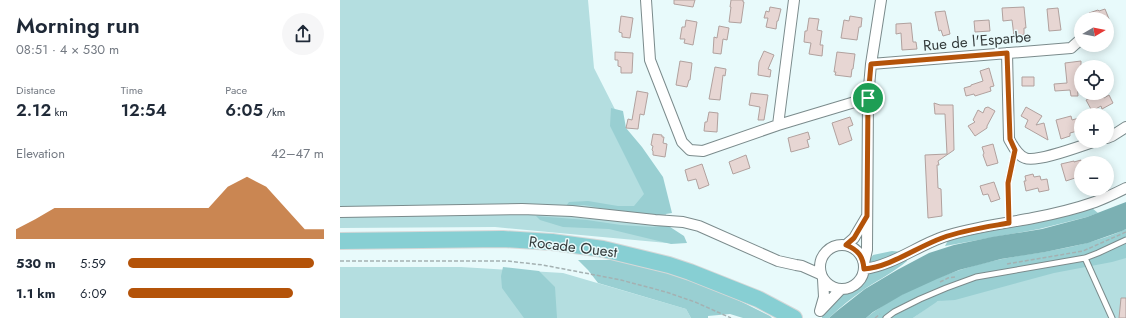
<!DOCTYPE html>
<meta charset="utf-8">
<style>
:root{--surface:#fff;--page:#f6f6f7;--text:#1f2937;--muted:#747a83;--accent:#b45309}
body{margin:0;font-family:Jost,sans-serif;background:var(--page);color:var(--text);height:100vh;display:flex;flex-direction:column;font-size:15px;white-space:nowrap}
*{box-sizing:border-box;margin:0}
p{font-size:13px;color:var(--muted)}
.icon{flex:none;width:22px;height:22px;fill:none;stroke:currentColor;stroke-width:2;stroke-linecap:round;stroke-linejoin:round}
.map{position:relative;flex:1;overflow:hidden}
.panel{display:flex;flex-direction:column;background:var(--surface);width:340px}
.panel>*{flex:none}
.needle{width:26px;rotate:80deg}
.controls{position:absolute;left:734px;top:12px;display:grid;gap:8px}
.controls a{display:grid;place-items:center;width:40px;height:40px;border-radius:50%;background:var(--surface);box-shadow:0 2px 10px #0003;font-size:20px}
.pin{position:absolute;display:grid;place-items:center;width:34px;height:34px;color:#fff;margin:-17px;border:2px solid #fff;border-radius:50%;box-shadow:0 1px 4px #0007}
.round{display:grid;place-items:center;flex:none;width:42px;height:42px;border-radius:21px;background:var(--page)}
.head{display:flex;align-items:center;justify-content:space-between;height:68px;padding:0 16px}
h1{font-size:22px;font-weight:600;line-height:30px}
.stats{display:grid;grid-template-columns:repeat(3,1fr);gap:6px;height:68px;padding:4px 16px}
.stats div{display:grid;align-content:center}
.stats b{font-size:17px;font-weight:600}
.stats small{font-size:11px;font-weight:400}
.stats p{font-size:11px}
.chart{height:112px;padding:8px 16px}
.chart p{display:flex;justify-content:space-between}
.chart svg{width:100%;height:72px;margin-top:4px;fill:var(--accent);opacity:.7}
ul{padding:0 16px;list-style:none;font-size:13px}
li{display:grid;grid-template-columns:64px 48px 1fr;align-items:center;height:30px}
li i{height:10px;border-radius:5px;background:var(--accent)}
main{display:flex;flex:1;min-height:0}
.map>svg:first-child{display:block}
.green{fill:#b4dee0}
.forest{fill:#99cfd2}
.water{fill:#7bb0b3}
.building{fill:#e7d6d3;stroke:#b1a19e}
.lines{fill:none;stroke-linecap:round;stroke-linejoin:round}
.lane-casing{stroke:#7b8b8c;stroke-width:7}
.street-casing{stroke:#7b8b8c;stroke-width:12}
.primary-casing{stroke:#d6d8d8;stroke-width:18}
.path{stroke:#a4b1b2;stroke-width:1.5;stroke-dasharray:4 2;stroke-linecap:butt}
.lane{stroke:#fff;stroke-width:5}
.street{stroke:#fff;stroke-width:10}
.primary{stroke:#87cfd3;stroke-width:16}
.route-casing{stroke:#fff;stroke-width:8}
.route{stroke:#b45309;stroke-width:5}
.labels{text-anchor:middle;stroke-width:3;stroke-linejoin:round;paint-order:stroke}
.street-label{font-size:15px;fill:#343b3b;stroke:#e8fafb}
</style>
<main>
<section class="panel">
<div class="head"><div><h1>Morning run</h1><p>08:51 · 4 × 530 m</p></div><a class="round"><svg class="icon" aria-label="share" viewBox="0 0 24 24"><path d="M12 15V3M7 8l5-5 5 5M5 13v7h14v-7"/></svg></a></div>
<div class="stats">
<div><p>Distance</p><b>2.12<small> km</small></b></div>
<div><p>Time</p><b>12:54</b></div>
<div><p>Pace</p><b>6:05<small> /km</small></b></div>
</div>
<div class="chart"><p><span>Elevation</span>42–47 m</p>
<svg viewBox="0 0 160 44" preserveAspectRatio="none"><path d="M0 44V38L10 32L20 25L30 25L40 25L50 25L60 25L70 25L80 25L90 25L100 25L110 12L120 6L130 12L140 25L150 38L160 38V44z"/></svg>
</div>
<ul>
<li><b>530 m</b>5:59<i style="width:95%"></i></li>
<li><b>1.1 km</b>6:09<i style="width:84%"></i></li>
</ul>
</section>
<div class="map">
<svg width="786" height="318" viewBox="0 0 786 318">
<rect width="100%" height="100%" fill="#e8fafb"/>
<path class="green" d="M0,0h248l6,68 72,142 1,33 -172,-16 -155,1z
M786,251v67h-213l22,-16 83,-26z
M0,267h121l102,6 123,36 5,9h-351z"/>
<path class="forest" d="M271,108l12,3 3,17 16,19 21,30 9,36 -25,4 -63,-12 -18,1 3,-4 19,-1 30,5h16l10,-12 -34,-68z
M752,208l6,5 -11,4 -48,12 -94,17 6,-11z
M196,216l51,4 34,5 32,2 14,-2 17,11 3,7 -16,1 -62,-15 -46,-2 -23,-7z
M786,229v29l-14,4 -58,11 -99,27 -17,1 -25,17h-47c34,-28 93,-51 136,-59 14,-3 28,-5 42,-7 28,-5 56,-11 82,-23z
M552,251l11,1 4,9c-13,11 -27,18 -41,27 -13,9 -26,19 -37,30h-7l1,-6 17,-18 11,-4 14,-24 8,-11z
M238,260h39l60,13 57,25 36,18 2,2h-29l-13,-4 -22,2v2h-17l-5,-9 -88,-26 -10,-13z
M163,267l36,4 16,16 2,31h-33l-22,-30 -1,-12z"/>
<path class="water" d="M786,202v27l-4,2 -34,12 -43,9 -44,7 -42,11 -22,9 -35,16 -29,17 -7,6h-37l8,-7 28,-22 32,-19 32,-17 25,-8 38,-8 50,-8 45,-12z"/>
<path class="building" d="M334,0h21l-2,7 -19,-3z
M391,0h12v2h1l-3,21 -12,-1 2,-15h-1z
M430,7l11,2 -3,12h-1l-1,8 -10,-2 2,-9h-4l2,-7 3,1z
M684,7l2,21h-2v7l-10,1 -2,-16 -9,1 -1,-13z
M718,8l3,22 -12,1 -2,-22z
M765,9l4,10h-18l-2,-6 9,-3 1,1z
M605,11l5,23 -7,2 -2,-6 -2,1 -4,-19z
M281,16l12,2 -3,20 -8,-1v-4l-3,-1z
M510,16l12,2 -1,9h-2l-2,13 -16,-2 3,-18 5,1z
M469,18l10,1 -2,11 5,1 -2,14h3l-1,11 -13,-2 2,-11 -7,-1 1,-11h2z
M346,20l11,2 -4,23 -9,-2 1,-4h-5l2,-12h3z
M649,20l1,11 -15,1 -1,-11z
M571,23l2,19h3l1,7 -15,1 -1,-17 -5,1v-10z
M379,26l10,2 -2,12 -4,-1 -2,15 -8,-1 1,-16 3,1z
M424,51l10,4 -6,14 3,1 -1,7 -12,-2 1,-13z
M275,52l18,1 -1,20h-11v-6l-3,-1v-6h-3z
M497,52l18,2 -2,15h-1l-1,8 -16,-2 1,-3h-2z
M340,61l12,2 -2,17h-1l-2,7 -11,-2z
M741,61v21h-4l1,14h-7l-1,-6 -15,1 -1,-7 13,-1 -2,-20z
M375,67l11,2 -1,7 -2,-1 -3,25 -11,-1z
M649,68l5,18 -4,1 1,4 -16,5 -1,-2 -8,2 -2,-8 7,-2v-1l12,-4 -3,-10z
M682,77h12v9h-12z
M297,91l11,2 -4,22 -4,-1 -2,15 -12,-1 2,-9 4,1z
M411,93l17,2 -4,25h-6l2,-13 -11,-2z
M759,93h2l3,5 5,-3 4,8 -11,6 -1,-3 -9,5 -6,-11z
M594,103l6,2h13l1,45 -16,11 1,4h-2l1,23 3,1 1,27 -14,2 -3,-63 22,-1 -2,-40h-10z
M648,107l7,4 -8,15v2l-12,8 -7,-10 7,-4 -2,-2 5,-10 5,3 2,-5z
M686,107l16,9 -6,9 8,-2 4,17 -23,-13 3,-7 -7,-4z
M369,112l9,1 -1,19 -13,-1 1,-9h2z
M731,116l1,4 7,-2 2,12 -11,3v3l-9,3 -5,-19z
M510,117l3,8 -5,2 4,13 -13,5 -7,-22z
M468,132l2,7 -3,1 2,7 -18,5 -3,-14z
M313,134l9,1v2h2l-1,6 4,1 -2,13 -12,-2v-4l-1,-1 1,-4 -2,-1z
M653,144l5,19 -11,3 -4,-11 1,-2 -2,-6z
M406,155l4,13 -17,6 -4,-12z
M741,160v11l-4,1 1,5 -12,4 -5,-17 13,-3v1z
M362,164l7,21 -10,4 -3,-10 -8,2 -3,-11z
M693,174l1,3 6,-1 1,4 6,-1 2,11 -10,2 -1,-4 -12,3 -2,-10h2l-1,-5z
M654,182l6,17 -9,3 -3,-8 -5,1 -3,-9z
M781,298h5v20h-7z"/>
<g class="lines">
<defs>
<path id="lane" d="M668,183l7,-33
M745,258l27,60
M546,318l8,-6 26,-13 26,-11 30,-11 109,-19 13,-5 28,-13"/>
<path id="street" d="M306,0l4,60 32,82 8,8 13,1 75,-26 90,-27
M667,53l2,86c4,7 8,16 16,19 12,5 58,-13 71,-17
M531,64l200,-16 10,-9
M438,125l16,-125
M767,138l5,-2 14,-9
M0,212l182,-3 50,2 83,9 28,2 16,4 79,35 18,4 6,1 18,8
M480 267a22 22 0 1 1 44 0a22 22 0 1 1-44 0Z
M506,245l8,-7 13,-22
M524,263l3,-13 1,-152 3,-34 10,-64
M524,269c27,-3 53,-23 79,-32 29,-10 60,-13 90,-19 21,-4 42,-9 62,-16 11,-4 21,-9 31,-14
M483,279l1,18 -4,14 20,-21"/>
<path id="primary" d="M0,241l163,-2 49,3 51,7 66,16 21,7 68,27 36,19"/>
</defs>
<use href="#lane" class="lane-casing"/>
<use href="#street" class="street-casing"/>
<use href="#primary" class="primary-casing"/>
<path class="path" d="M668,189l1,24
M0,261h167l36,4 78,15 45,12 29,10 36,16
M667,264l76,-13 43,-19
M600,282l8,-4 7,-1
M535,318l5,-4"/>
<use href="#lane" class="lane"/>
<use href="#street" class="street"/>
<use href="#primary" class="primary"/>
</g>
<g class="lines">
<defs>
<path id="route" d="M667,53l3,86 5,11 -7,33 1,40c-23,4 -46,7 -67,15 -25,9 -52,29 -78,31 -1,-13 -6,-19 -18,-24l8,-7 13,-22 1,-118 3,-34z"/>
</defs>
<use href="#route" class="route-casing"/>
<use href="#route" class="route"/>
</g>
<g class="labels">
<g class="street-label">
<text transform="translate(637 41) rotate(-5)" y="5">Rue de l'Esparbe</text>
<text transform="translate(233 247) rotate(7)" y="5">Rocade Ouest</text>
</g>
</g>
</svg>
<div class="controls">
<a><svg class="needle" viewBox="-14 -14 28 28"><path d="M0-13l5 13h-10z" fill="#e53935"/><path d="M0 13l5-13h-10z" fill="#747a83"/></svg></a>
<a><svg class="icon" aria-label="locate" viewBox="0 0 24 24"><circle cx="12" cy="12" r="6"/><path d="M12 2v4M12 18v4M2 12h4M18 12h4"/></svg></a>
<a>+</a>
<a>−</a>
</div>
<div class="pin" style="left:528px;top:98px;background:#1e9e55"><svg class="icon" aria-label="arrive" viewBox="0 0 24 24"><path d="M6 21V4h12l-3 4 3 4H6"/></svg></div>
</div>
</main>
